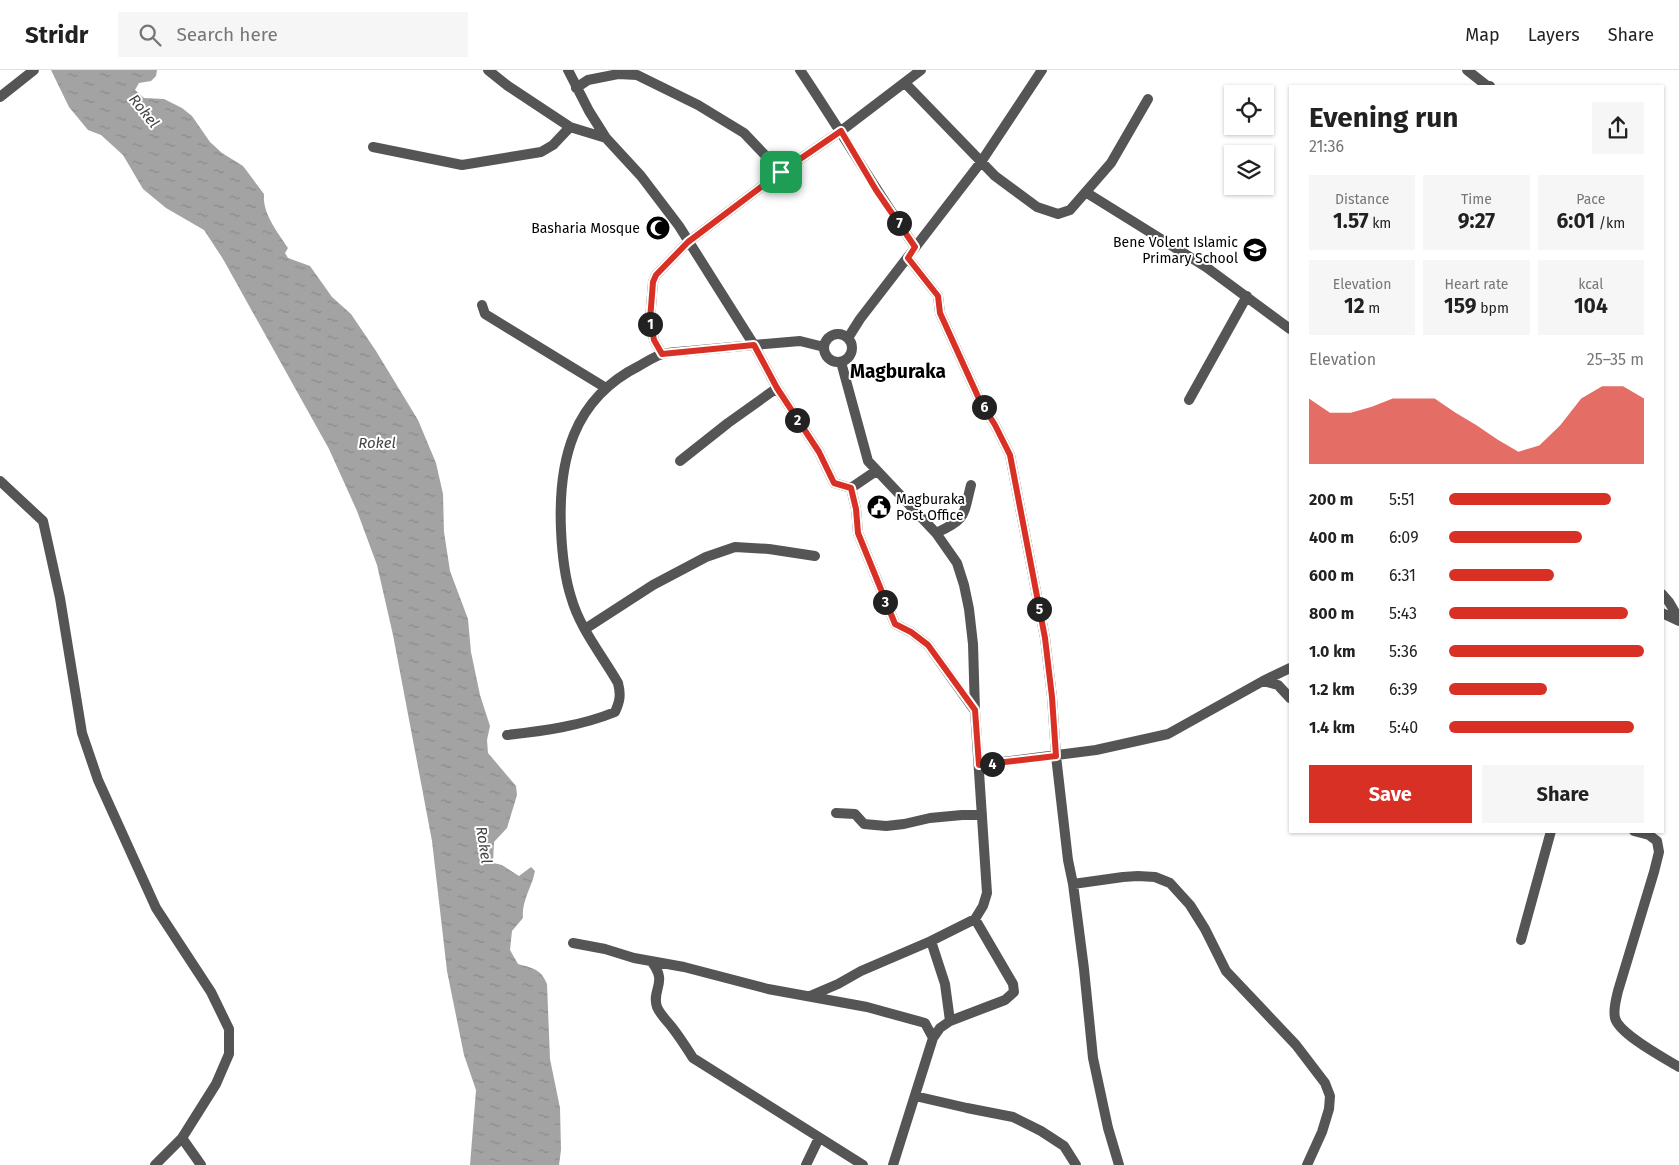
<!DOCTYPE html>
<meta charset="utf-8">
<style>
:root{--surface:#fff;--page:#f6f6f6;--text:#222;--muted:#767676;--line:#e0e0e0;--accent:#d93025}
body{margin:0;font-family:"Fira Sans",sans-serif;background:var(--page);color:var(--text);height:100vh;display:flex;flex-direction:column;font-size:19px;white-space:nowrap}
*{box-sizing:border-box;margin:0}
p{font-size:16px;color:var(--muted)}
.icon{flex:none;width:28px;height:28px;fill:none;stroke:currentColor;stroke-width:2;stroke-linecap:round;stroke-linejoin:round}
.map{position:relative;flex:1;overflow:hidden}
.drawer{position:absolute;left:1289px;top:15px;width:375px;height:748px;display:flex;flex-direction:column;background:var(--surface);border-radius:0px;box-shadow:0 1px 4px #0004}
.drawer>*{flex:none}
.tools{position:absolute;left:1224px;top:15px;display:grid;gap:10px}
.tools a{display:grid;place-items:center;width:50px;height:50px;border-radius:0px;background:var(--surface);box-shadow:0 1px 4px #0004;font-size:25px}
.pin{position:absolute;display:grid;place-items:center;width:42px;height:42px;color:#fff;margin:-21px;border-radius:10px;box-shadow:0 2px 8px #0006}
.km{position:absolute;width:25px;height:25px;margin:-12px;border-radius:50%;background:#222;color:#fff;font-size:14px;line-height:25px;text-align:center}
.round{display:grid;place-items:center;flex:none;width:52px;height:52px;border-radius:0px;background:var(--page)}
.overview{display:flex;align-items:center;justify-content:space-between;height:85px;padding:0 20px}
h1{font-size:28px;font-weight:700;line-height:38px}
.figures{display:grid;grid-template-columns:repeat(3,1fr);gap:8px;height:85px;padding:5px 20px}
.figures div{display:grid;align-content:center;border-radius:0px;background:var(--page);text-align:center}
.figures b{font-size:21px;font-weight:700}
.figures small{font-size:14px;font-weight:400}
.figures p{font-size:14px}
.chart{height:140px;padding:10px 20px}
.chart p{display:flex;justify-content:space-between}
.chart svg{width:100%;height:90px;margin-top:5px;fill:var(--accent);opacity:.7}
.cta{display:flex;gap:10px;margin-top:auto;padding:10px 20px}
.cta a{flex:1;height:58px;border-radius:0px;background:var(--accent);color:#fff;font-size:20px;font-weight:700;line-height:58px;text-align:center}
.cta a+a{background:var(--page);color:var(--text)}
ul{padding:0 20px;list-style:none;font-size:16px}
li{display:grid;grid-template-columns:80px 60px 1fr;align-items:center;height:38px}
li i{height:12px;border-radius:6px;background:var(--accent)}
header{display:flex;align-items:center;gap:30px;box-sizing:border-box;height:70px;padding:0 25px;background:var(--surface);border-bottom:1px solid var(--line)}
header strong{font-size:24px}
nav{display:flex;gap:28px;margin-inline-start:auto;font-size:18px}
.search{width:350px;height:45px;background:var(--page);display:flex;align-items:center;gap:12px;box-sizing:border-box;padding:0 18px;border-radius:0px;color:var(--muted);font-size:19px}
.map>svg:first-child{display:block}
.water{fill:url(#water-ripples)}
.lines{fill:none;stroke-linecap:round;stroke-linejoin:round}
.minor{stroke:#555;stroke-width:10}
.route-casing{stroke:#fff;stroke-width:10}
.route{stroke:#d93025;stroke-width:6}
.labels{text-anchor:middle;stroke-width:4;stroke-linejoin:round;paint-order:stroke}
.poi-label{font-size:14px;fill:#000;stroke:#fff;text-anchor:end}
.water-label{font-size:15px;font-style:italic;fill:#444;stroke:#fff}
.district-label{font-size:19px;font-weight:bold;fill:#000;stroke:#fff}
</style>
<header>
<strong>Stridr</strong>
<div class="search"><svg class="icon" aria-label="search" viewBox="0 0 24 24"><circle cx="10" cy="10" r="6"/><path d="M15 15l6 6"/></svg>Search here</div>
<nav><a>Map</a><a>Layers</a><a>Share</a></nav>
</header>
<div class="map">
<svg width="1679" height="1095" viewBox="0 0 1679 1095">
<defs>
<pattern id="water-ripples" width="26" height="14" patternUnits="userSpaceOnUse" patternTransform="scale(1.25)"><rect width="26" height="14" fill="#a3a3a3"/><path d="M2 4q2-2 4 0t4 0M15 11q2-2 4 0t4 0" fill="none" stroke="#8b8b8b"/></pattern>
</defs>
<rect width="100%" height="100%" fill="#fff"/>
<path class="water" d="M51,0h106l-1,6 -5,5 -12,2 -4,7 9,8 20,1 18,9 10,8 18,26 12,11 21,13 21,28c-2,19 14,39 24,54l-3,5 3,5 22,8 22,31 19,17 25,37 42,69 18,43 7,31 1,38 6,39 18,48 3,33 9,43 10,31 -3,14 1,13 28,33 1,9 -10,33 -13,14 -1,21 9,2 17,11 12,-9 4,4c-3,16 -14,31 -12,47l-11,13 -2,19 8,14c15,4 23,5 29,20l3,75 10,49 1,42 -2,15h-89l6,-75 -12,-35 -17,-84 -15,-130 -39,-206 -16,-70 -20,-54 -28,-62 -106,-190 -19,-29 -38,-22 -23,-19 -20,-34 -22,-20 -13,-5 -19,-23z"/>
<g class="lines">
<path class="minor" d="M488,0l20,16 62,41 36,11
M568,0l21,41 17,27 35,38 38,50 75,119 46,-4 24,6
M800,0c39,58 75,119 115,177
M1467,0l19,15 4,1
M905,13l90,93 42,31 21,7 12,-4 41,-47 37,-64
M576,18l12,-8 30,-6 19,1 61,30 46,28 37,39
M0,27l34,-27
M373,77l89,18 79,-13 12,-7 17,-18
M1087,123l119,74 84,62
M908,188l30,38 2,17 40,88 15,24 15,30 35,183 7,59 4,59 12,104 5,24 11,85 9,89 15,70 11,37
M482,235l3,9 121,74
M824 278a14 14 0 1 1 28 0a14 14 0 1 1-28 0Z
M848,268l12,-19 121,-157 61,-92
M662,284l-8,-14 -4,-20 3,-38 3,-7 32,-33 93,-70 60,-41 80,-61
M841,292l27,99 68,72 21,30 7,22 5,24 4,35 2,67 12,182 -4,13 -8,13 -44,22 14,43 5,37
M1189,330l58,-104
M680,391l48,-38 49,-35
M876,401l-25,17 5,21 2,24 37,91 16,8 17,13 47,66
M0,411l43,40 17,77 22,135 16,47 58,128 55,84 18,37v25l-13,30 -34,54 -27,27
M936,463c31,-14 27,-17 35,-48
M1662,524l7,8 10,17
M1662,543l17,8
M585,559l68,-44 53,-28 29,-10 34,2 46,7
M1263,611l15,4 12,13
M507,665c36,-4 74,-9 108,-23 5,-11 6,-17 3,-29 -16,-28 -38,-54 -47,-86 -7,-22 -9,-45 -10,-67 -3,-70 12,-131 78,-164 7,-4 16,-10 24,-12 8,-2 18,-2 26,-3 22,-2 43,-4 65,-6l23,43 42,64 15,31 17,5
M979,695l117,-15 72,-16 95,-53 27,-13
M836,743l19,1 9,10 22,2 18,-2 26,-6 32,-3h20
M1634,761l15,4 8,6 2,11 -5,20 -36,119c-2,9 -5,18 -3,27 4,16 49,40 64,49
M1073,814l50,-7 15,-1 17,1 15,6 20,22 15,24 21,42 70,74 29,38 5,13 -1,13 -7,23 -15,33
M1521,870l30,-109
M573,873l32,6 29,9 50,9 84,22 99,18 58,16 8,15
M651,891c18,22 0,28 6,46 3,7 9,13 14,19 8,10 15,21 22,32l170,107
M810,926l28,-12 23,-13 70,-30
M915,1026l52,12 46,9 28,14 23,15 12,19
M182,1068l19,27
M806,1095l13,-27
M893,1095l40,-127 7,-10 10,-7 55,-21 9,-8 -1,-8 -38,-65"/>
</g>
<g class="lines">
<defs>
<path id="route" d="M841,61l35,59 39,57 -7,11 30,38 2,17 40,88 15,24 15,30 35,183 7,59 4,59 -77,9 -4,-55 -47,-65 -17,-13 -16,-8 -37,-91 -2,-24 -5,-21 -17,-5 -15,-31 -42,-64 -23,-43 -92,9 -8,-14 -4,-20 3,-38 3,-7 32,-33 93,-70z"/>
</defs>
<use href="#route" class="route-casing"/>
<use href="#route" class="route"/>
</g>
<defs>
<symbol id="mosque-disc" viewBox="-11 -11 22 22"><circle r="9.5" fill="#000" stroke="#fff"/><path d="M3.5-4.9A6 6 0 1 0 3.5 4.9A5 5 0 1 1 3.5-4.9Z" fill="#fff"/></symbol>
<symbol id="school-disc" viewBox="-11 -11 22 22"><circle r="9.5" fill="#000" stroke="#fff"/><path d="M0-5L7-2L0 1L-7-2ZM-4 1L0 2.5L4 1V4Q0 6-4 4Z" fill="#fff"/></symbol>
<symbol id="civic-disc" viewBox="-11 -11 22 22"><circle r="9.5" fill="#000" stroke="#fff"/><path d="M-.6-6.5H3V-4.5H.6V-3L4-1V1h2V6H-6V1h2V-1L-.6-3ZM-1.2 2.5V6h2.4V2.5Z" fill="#fff"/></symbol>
</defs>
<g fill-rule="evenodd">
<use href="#mosque-disc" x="644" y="144" width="28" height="28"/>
<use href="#school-disc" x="1241" y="166" width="28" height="28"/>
<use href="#civic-disc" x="865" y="423" width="28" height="28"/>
</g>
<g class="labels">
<g class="poi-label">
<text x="640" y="163">Basharia Mosque</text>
<text x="1238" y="177">Bene Volent Islamic<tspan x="1238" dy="16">Primary School</tspan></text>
<text x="896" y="434" text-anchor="start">Magburaka<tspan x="896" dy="16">Post Office</tspan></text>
</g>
<g class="water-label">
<text transform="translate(144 41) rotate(51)" y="5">Rokel</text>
<text x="377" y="378">Rokel</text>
<text transform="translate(484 775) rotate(81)" y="5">Rokel</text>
</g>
<g class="district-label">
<text x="898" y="308">Magburaka</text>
</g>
</g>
</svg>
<div class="tools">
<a><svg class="icon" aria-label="locate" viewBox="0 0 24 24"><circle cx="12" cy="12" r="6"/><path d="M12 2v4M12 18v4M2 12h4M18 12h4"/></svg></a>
<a><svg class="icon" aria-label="layers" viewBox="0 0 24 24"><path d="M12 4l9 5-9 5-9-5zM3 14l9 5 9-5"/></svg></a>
</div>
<div class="pin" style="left:781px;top:102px;background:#1e9e55"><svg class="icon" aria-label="arrive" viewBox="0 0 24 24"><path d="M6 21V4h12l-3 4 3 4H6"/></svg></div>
<b class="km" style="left:650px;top:254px">1</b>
<b class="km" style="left:797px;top:350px">2</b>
<b class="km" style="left:885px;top:532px">3</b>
<b class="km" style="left:992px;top:694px">4</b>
<b class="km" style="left:1039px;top:539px">5</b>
<b class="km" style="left:984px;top:337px">6</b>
<b class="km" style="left:899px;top:153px">7</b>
<section class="drawer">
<div class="overview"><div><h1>Evening run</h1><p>21:36</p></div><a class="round"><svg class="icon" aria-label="share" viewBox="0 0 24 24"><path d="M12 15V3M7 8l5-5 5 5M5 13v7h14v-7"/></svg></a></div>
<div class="figures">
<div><p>Distance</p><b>1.57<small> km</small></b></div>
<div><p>Time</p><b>9:27</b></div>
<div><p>Pace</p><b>6:01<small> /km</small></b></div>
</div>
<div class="figures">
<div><p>Elevation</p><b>12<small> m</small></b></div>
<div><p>Heart rate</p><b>159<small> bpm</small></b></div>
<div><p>kcal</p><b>104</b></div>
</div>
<div class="chart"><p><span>Elevation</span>25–35 m</p>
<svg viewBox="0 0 160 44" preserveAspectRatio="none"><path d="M0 44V12L10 19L20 19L30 16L40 12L50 12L60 12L70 19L80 25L90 32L100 38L110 35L120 25L130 12L140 6L150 6L160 12V44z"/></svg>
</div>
<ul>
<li><b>200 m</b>5:51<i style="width:83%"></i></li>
<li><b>400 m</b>6:09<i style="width:68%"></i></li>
<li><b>600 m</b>6:31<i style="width:54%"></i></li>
<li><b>800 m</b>5:43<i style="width:92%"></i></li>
<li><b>1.0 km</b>5:36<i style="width:100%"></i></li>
<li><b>1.2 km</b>6:39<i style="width:50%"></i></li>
<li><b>1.4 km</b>5:40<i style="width:95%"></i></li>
</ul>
<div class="cta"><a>Save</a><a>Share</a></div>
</section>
</div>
